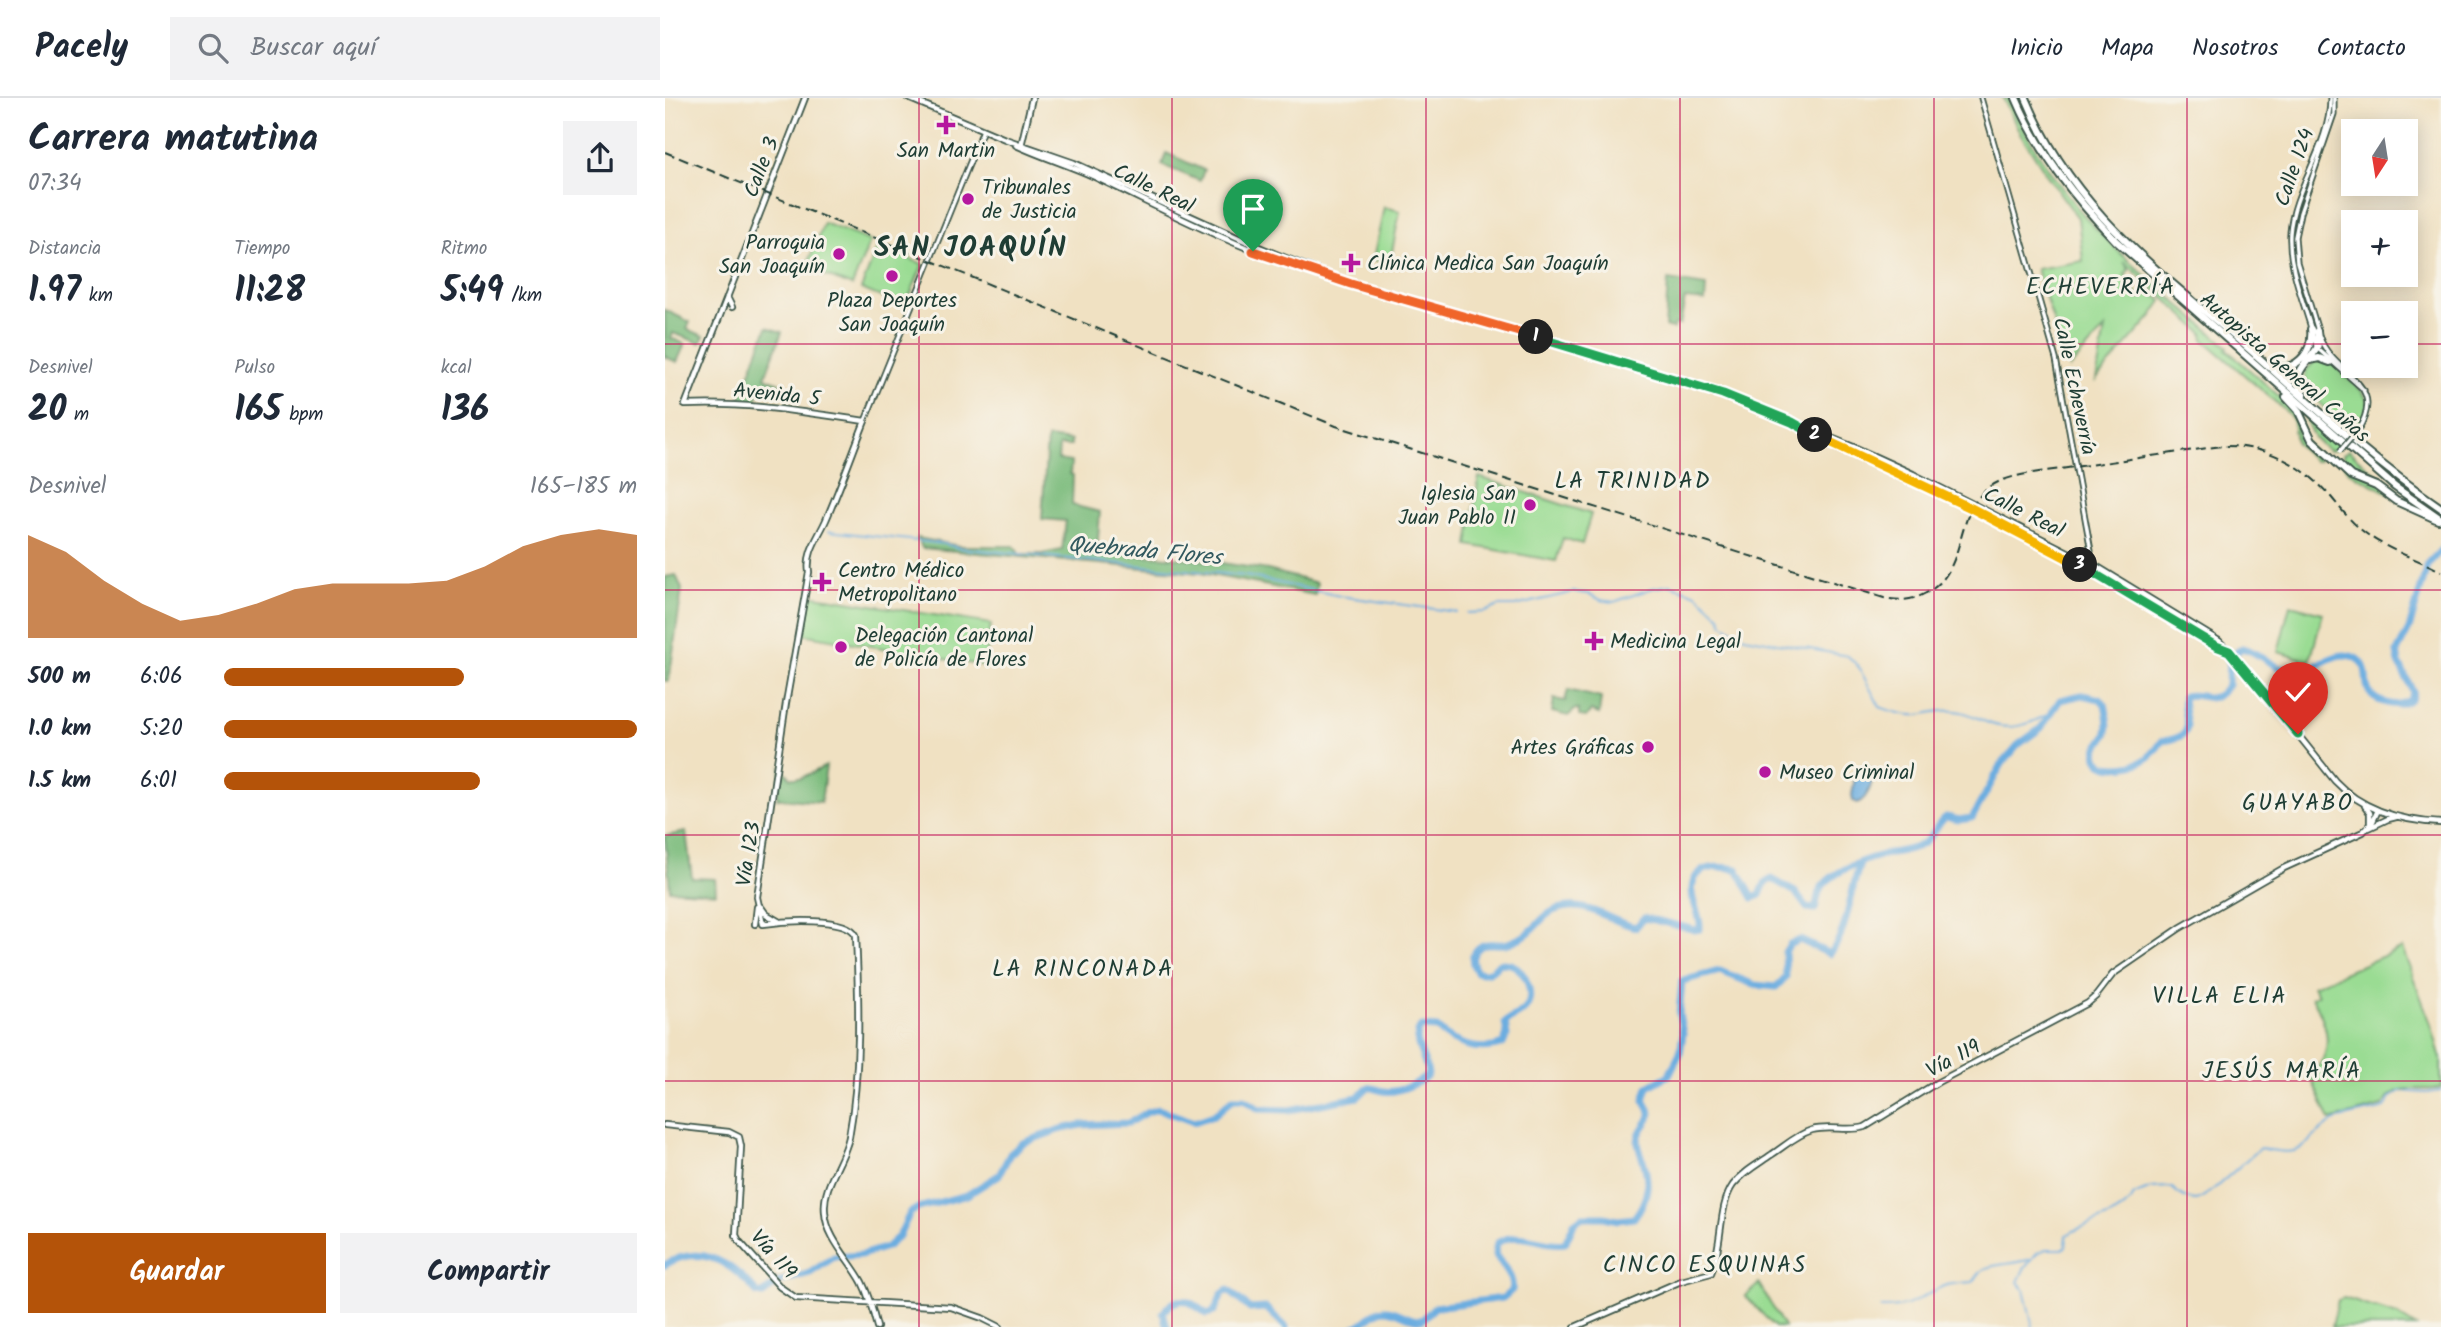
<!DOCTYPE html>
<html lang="es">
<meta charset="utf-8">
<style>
:root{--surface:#fff;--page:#f2f2f3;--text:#1f2937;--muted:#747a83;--line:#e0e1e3;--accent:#b45309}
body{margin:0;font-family:Kalam,sans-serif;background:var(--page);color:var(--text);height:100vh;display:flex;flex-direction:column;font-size:26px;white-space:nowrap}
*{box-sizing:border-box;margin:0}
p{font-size:23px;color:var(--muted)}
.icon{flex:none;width:38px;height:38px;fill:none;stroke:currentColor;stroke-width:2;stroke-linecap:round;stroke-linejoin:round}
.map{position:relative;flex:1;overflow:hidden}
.sheet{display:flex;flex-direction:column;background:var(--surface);width:665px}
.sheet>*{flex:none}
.needle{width:46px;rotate:192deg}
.tools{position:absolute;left:1676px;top:21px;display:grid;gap:14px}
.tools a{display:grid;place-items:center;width:77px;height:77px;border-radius:0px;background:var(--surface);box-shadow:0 4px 18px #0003;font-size:35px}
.pin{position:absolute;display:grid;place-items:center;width:60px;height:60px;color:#fff;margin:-72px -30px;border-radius:50% 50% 50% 0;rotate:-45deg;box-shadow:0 0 7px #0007}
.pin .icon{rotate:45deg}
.km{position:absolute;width:35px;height:35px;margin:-18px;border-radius:50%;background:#222;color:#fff;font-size:19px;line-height:35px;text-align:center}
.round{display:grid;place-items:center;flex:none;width:74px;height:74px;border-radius:0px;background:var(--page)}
.summary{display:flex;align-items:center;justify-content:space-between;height:119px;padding:0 28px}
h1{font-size:38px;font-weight:600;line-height:52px}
.figures{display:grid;grid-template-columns:repeat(3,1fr);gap:10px;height:119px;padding:7px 28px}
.figures div{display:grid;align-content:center}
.figures b{font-size:35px;font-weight:600}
.figures small{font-size:19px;font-weight:400}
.figures p{font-size:19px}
.chart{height:196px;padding:14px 28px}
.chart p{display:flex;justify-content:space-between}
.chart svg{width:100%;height:126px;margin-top:7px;fill:var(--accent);opacity:.7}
.primary-button{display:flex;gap:14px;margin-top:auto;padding:14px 28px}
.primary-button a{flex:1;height:80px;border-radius:0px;background:var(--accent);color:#fff;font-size:28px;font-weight:600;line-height:80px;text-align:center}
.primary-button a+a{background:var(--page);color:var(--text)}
ul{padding:0 28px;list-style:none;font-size:23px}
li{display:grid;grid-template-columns:112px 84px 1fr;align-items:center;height:52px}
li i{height:18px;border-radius:9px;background:var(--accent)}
header{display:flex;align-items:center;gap:42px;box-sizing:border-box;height:98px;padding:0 35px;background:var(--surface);border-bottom:2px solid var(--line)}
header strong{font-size:33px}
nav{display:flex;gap:38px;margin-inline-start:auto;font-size:24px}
.search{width:490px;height:63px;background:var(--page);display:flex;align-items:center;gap:18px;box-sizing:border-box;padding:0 24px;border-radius:0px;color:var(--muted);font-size:26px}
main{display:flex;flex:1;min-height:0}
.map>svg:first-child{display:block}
.green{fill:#9adc93;stroke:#5c8c64;stroke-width:2}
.forest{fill:#7bbc7d;stroke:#4d7c58;stroke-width:2}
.water{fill:#6cade0;stroke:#46758a;stroke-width:2}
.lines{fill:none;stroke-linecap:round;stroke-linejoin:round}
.stream{stroke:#6cade0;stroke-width:2}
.river{stroke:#6cade0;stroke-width:7}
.minor-casing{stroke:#3e5649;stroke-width:7}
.major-casing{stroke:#3e5649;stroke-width:8}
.highway-casing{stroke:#3e5649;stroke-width:10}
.minor{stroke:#fff;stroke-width:3.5}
.major{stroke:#fff;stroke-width:4.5}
.highway{stroke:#fff;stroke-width:6}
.rail{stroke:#1f3d34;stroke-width:2;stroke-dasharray:10 5;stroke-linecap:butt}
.minor-bridge-casing{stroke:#3e5649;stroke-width:7;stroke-linecap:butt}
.minor-bridge{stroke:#fff;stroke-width:3.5}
.split-1-casing{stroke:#fff;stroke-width:14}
.split-2-casing{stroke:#fff;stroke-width:14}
.split-3-casing{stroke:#fff;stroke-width:14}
.split-4-casing{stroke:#fff;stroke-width:14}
.split-1{stroke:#f0652b;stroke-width:9}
.split-2{stroke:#22a559;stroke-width:9}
.split-3{stroke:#f5b400;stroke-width:9}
.split-4{stroke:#22a559;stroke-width:9}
.grid{fill:none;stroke:#c2185b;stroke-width:2;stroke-opacity:0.55}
.poi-dot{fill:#b5179e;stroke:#f7f3e8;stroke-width:2.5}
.labels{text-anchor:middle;stroke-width:6;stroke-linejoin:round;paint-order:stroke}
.poi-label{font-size:21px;fill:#1f3d34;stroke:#f7f3e8;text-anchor:start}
.street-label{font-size:21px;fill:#1f3d34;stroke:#f7f3e8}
.neighbourhood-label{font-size:23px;letter-spacing:2px;fill:#1f3d34;stroke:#f7f3e8}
.water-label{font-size:23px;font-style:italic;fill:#32595f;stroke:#f7f3e8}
.district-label{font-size:28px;font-weight:bold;letter-spacing:2px;fill:#1f3d34;stroke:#f7f3e8}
</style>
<header>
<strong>Pacely</strong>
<div class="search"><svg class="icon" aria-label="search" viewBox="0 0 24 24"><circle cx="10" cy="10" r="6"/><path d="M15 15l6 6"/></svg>Buscar aquí</div>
<nav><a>Inicio</a><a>Mapa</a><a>Nosotros</a><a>Contacto</a></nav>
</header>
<main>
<section class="sheet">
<div class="summary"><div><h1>Carrera matutina</h1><p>07:34</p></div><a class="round"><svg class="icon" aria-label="share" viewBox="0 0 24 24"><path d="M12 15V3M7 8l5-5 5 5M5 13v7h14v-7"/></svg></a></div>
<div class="figures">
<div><p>Distancia</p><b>1.97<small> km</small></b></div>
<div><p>Tiempo</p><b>11:28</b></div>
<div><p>Ritmo</p><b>5:49<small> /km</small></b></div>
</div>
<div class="figures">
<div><p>Desnivel</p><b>20<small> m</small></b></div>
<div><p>Pulso</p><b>165<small> bpm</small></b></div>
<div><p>kcal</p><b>136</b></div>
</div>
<div class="chart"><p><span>Desnivel</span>165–185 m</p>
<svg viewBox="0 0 160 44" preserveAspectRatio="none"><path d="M0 44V8L10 14L20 24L30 32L40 38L50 36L60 32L70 27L80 25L90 25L100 25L110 24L120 19L130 12L140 8L150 6L160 8V44z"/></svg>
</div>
<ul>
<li><b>500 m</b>6:06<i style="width:58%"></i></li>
<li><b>1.0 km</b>5:20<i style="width:100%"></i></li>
<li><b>1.5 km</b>6:01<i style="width:62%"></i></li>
</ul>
<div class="primary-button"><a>Guardar</a><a>Compartir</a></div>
</section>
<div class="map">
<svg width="1776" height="1229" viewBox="0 0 1776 1229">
<rect width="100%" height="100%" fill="#f7f3e8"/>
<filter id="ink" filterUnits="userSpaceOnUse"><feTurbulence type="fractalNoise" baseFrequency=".0143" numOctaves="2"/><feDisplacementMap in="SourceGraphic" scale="14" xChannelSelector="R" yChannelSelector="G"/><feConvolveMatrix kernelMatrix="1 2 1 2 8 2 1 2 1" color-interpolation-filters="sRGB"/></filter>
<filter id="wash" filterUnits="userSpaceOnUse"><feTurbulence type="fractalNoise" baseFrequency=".00686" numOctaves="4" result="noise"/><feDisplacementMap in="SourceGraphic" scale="28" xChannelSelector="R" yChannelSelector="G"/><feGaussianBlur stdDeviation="1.57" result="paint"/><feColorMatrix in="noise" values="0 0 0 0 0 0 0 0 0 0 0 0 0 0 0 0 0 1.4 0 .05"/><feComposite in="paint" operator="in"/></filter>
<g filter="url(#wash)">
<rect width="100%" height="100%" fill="#f0e1c2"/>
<path class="green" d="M1338,0h5c25,52 57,100 98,141 38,38 81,72 122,108l-2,2 64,57 6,11 3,20 20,19v5h-5l-18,-18 -3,-23 -5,-7 -84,-73 -1,-7 -79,-71 5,8 -4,4 15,24 10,-7 12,10 -10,15 -56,64 9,-51 -36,39 -33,-99 47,-8 -5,-43 -30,-41 -28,-44z
M719,109l16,4 -10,51 -17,-2z
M159,125l46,18 -18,45 -46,-18z
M213,148l45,18 -18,43 -44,-18z
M1651,262l15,2 32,30 5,10 -1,11 -15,22 -46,-46 -1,-18z
M1644,317l33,28 -5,7 -9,1 -14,-13 -9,-20z
M1683,352l64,55 -61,-32c-6,-6 -8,-9 -8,-18z
M814,379l112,37 -9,30 -19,-6 -7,23 -88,-16z
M144,497l182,29 -6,42 -183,-32z
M1625,507l33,8 -13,48 -32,-9z
M1737,850l29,76 10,35v29c-25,5 -43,-8 -59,18l-52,14 -20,-44c26,-24 18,-51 2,-79l6,-2 -5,-9z
M1094,1186l25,43h-9l-30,-31z
M1679,1200l53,17 19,12h-84l6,-27z"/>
<path class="forest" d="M501,55l38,17 -4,11 -38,-16z
M1003,182l38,6 -1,15 -20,-2 -5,26 -6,-1 -1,5 -8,-2z
M0,212l25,12 -3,7 17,7 -4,7 -27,-10 -2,5 14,6 -8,18 -12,-5z
M102,229l15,5 -17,45 15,6 -2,7 -16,-5 -7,18 -16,-1z
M382,340l24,3v5h-12l-1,14 13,2 -1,12 3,1 -1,30 28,7 -3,40 98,7 73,11 49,13 -2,12 -114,-22 -279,-25 -4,-10 41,8h55l5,8h23l20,-4 4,-29 -24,-2z
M11,477l6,14 -13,92h-4v-104z
M903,592l33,8 -2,16 -8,-3 -5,6 -7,-1v-6l-3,-1 -8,7 -16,-4 2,-13 11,2z
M161,668l-5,36 -44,-4 4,-31 10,11h10z
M21,734l6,46 23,1 1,14 -46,-3 -5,-54z"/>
<path class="water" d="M1197,668l10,3c2,12 -3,28 -14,34l-5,-2 -1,-6 4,-25z"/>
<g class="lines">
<path class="stream" d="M164,433l116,13 14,4 287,28 94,20 116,16
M802,515l18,-1 14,-6h16l59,-14 15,2 12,6 13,2 39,-14 17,-3 27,9 23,22 3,8 22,13 103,19 10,10 22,41c12,4 24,9 38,8 13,-2 24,-6 38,-4 11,1 20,6 30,11 23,10 42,3 63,-8
M1216,1210c31,1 38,-11 63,-22 9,-3 19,-3 29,-4 4,-4 6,-10 11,-13 9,-5 33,-5 47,-10
M1368,1229l-9,-38 -6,-7 6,-13 13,-16 9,-4h17l3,-3 1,-11c22,-15 54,-15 67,-40l17,-7 20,-1c7,6 14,13 24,13 12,-1 52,-42 65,-52 49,11 38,-3 72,-26 12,-7 39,-10 53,-14l5,-10 10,-7 26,2 15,-2"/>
<path class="river" d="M0,1167c36,-23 68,-1 92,28l6,1 16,-12 31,-9 24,-16 27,-2 26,-8 12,-11 11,-23 8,-5 49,-13 32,-20 11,-21 13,-11 35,-13 23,-5 47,-2 20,-11 10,-3 36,13 20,-7 19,-16h11l15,10 30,1 69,-13 9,-9c8,-1 10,2 17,3 11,3 37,-8 44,-17 -2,-16 -18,-34 -7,-47l16,1c16,17 44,25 66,16l4,-9 -2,-13c6,-4 15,-7 19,-12 13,-12 2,-42 -14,-46 -2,-1 -8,-1 -11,-1 -7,8 -11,12 -22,9 -4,-6 -7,-13 -2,-20 8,-12 19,-7 30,-8 5,-1 10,-4 15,-6 20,-9 21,-29 49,-31 25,-2 44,16 67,20l8,-9c6,1 46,10 50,12l6,-1c1,-15 -9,-27 -8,-39 1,-26 28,-24 45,-21l16,29 7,-3 5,-12 7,-4 23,13 12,16 8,1c2,-5 2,-12 4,-17 8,-18 41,-31 60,-36 12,-4 25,-4 37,-9 17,-6 18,-21 30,-30l13,3 13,-2 30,-54 16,-19 23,-17 19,-28 22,-5 18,4 5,5c2,9 4,19 2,28 -3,9 -13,15 -10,25 6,15 35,10 46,4 8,-5 14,-12 19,-20 42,-5 17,-23 22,-45 20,-5 29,13 44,-12l1,-26 13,-10c20,4 35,27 59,23 19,-3 39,-27 59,-10 14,12 -5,33 26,42 10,3 17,2 25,-4l2,-7 -14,-29 -2,-11 12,-23 19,-65 13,-14
M502,1229l-4,-14c15,-21 27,-12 44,1l7,-2 8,-18 6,-4 22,19 16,-1 20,19
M690,1229c11,-3 17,-16 29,-17 14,-1 23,11 38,10l13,-13 68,-9 9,-8c3,-14 -10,-24 -17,-36l2,-11c23,-15 45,4 68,0l9,-20 8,-6h22l14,3 16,-2c15,-20 16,-35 9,-58 -2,-5 -4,-12 -5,-17 0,-14 10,-18 13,-30l-7,-13 4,-13 21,-12 11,-22 3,-19 -4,-20 3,-33 38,-10 35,14 21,2 10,-10 -1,-25 5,-8 10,-4 30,14c19,-25 19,-61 30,-90"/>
</g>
</g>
<g filter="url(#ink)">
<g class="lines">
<defs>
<path id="minor" d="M1316,0l75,261 35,192 -3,11
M1646,230c-9,-30 -23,-64 -21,-95 3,-45 41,-89 40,-135
M1653,233l-21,-69 -2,-25 5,-24 34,-99v-16
M1648,238l4,12 47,42
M1655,240c15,39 68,44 38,92
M200,323l118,-291"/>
<path id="major" d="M140,0l-120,307c64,-3 117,7 180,16 -13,33 -25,67 -39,99 -8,18 -20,32 -17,52l-23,131 -29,194 6,27c20,-3 84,-8 93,11 3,66 5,136 -7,202 -5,25 -27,48 -24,75 1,25 25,48 37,70 7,14 11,29 15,45
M243,0l97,41
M340,41l69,24 180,82 86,35 134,38 248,76 134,54 57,26 183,92 123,75 25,26 91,114c28,30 66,40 106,42
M351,47c26,12 53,20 79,32 70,33 138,70 211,92
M356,48l11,-48
M62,199l5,10
M1141,332l165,78 123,63 122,75 12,5
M1700,708l5,7v10
M1704,730l19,-9 8,-2
M96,809l5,7 12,7
M90,826l2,-17
M0,1027l64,7 10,5 2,9 -5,89 3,6 41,46 16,11 155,9 31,11 18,9
M910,1229l106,-46 30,-8c12,-27 7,-67 22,-88 10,-13 25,-21 38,-30 14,-9 25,-20 41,-25 18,-5 35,2 53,-3l73,-45 150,-79 8,-7 17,-22 67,-46 104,-60 79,-36 10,-11 5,-11"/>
<path id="highway" d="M1351,0c23,55 59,100 100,143l279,246 46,32
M1361,0c46,113 135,174 223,251 62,55 123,112 192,159
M1645,262l9,-2 11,4
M1604,267c25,10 45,-12 42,-36
M1639,297c-15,-24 3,-29 13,-47 2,-5 1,-11 0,-17
M1621,299l12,13 14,30 39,36 25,10 20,15 42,19"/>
</defs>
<use href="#minor" class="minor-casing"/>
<use href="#major" class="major-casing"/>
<use href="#highway" class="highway-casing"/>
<use href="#minor" class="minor"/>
<use href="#major" class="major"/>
<use href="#highway" class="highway"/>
<path class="rail" d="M0,54l671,274 548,172c15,3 28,3 42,-5 42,-22 27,-77 61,-104 15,-12 34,-14 52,-17l183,-26c45,-1 80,18 109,51 10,12 20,25 33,35 23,18 51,26 77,39"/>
<defs>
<path id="minor-bridge" d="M1675,353l18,-21"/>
</defs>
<use href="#minor-bridge" class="minor-bridge-casing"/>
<use href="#minor-bridge" class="minor-bridge"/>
</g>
</g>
<g class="lines" filter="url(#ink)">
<defs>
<path id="split-1" d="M588,153l98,33 185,53"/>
<path id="split-2" d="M871,239l187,57 69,28 23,13"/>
<path id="split-3" d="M1150,337l156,73 109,57"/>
<path id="split-4" d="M1415,467l136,81 13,5 69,83"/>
</defs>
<use href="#split-1" class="split-1-casing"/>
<use href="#split-2" class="split-2-casing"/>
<use href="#split-3" class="split-3-casing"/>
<use href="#split-4" class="split-4-casing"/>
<use href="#split-1" class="split-1"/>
<use href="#split-2" class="split-2"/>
<use href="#split-3" class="split-3"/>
<use href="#split-4" class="split-4"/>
</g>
<path class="grid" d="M254,0v1229M507,0v1229M761,0v1229M1015,0v1229M1269,0v1229M1522,0v1229M0,246h1689M1741,246h35M0,492h1776M0,737h1776M0,983h1776"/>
<g class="poi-dot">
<path d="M277.5 16.5h7v7h7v7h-7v7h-7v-7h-7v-7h7z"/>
<circle cx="303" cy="101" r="7"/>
<circle cx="174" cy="156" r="7"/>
<path d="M682.5 154.5h7v7h7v7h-7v7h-7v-7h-7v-7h7z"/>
<circle cx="227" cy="178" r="7"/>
<circle cx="865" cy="407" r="7"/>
<path d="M153.5 473.5h7v7h7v7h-7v7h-7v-7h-7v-7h7z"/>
<path d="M925.5 532.5h7v7h7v7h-7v7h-7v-7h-7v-7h7z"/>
<circle cx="176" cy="549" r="7"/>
<circle cx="983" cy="649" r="7"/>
<circle cx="1100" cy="674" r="7"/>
</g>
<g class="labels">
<g class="poi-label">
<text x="281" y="59" text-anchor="middle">San Martin</text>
<text x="317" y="96">Tribunales<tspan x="317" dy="24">de Justicia</tspan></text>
<text x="160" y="151" text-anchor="end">Parroquia<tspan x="160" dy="24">San Joaquín</tspan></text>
<text x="702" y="172">Clínica Medica San Joaquín</text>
<text x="227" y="209" text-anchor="middle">Plaza Deportes<tspan x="227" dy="24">San Joaquín</tspan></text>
<text x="851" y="402" text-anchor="end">Iglesia San<tspan x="851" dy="24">Juan Pablo II</tspan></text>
<text x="173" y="479">Centro Médico<tspan x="173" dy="24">Metropolitano</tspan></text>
<text x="190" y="544">Delegación Cantonal<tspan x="190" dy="24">de Policía de Flores</tspan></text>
<text x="945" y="550">Medicina Legal</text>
<text x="969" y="656" text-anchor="end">Artes Gráficas</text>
<text x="1114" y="681">Museo Criminal</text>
</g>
<g class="street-label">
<text transform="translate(96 69) rotate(-69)" y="7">Calle 3</text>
<text transform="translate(1629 69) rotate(-71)" y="7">Calle 124</text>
<text transform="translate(489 90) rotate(26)" y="7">Calle Real</text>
<text transform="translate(1620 269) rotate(41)" y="7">Autopista General Cañas</text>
<text transform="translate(1410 288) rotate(78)" y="7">Calle Echeverría</text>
<text transform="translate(112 296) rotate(6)" y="7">Avenida 5</text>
<text transform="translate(1359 414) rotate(27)" y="7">Calle Real</text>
<text transform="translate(83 756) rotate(-81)" y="7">Vía 123</text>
<text transform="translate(1288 960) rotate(-28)" y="7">Vía 119</text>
<text transform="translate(109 1156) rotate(48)" y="7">Vía 119</text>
</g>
<g class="neighbourhood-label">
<text x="1436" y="196">ECHEVERRÍA</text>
<text x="968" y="390">LA TRINIDAD</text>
<text x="1633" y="712">GUAYABO</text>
<text x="418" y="878">LA RINCONADA</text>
<text x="1555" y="905">VILLA ELIA</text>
<text x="1617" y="980">JESÚS MARÍA</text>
<text x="1040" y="1174">CINCO ESQUINAS</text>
</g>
<g class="water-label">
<text transform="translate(480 452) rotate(5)" y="8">Quebrada Flores</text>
</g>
<g class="district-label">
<text x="306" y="158">SAN JOAQUÍN</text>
</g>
</g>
</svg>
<div class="tools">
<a><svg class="needle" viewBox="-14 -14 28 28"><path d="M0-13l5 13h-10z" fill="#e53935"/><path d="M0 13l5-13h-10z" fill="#747a83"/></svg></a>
<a>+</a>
<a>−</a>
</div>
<div class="pin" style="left:588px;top:153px;background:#1e9e55"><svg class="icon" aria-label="arrive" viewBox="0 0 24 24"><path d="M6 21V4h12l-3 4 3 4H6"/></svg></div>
<div class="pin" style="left:1633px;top:636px;background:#d93025"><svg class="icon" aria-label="check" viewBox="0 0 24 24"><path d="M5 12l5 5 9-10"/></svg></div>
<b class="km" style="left:871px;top:239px">1</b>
<b class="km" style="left:1150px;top:337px">2</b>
<b class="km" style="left:1415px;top:467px">3</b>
</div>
</main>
